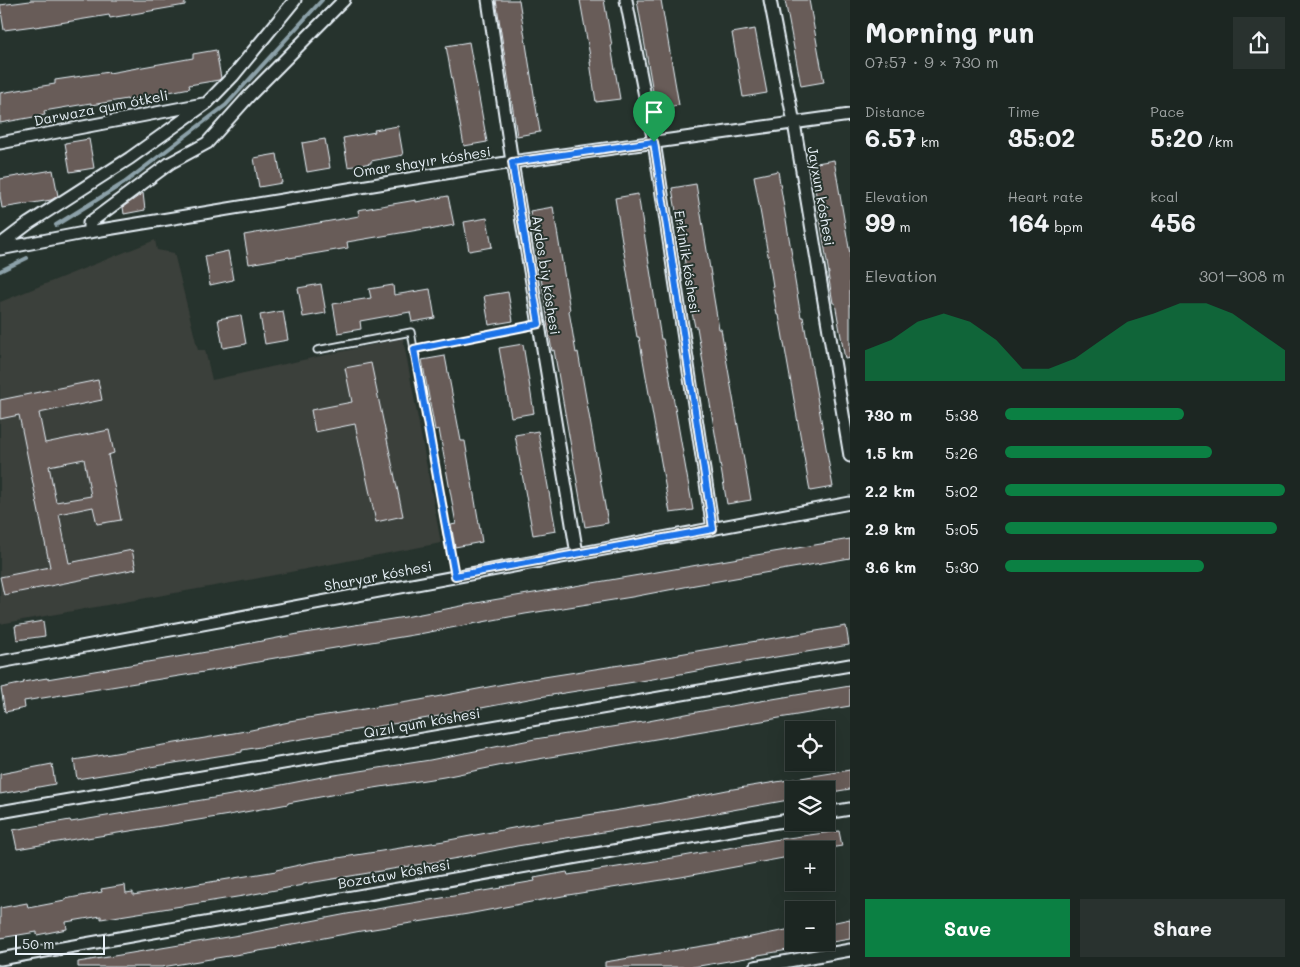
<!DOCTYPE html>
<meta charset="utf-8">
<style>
:root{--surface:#1c2622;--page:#29322f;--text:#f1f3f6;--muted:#a0a5a5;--line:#3a4340;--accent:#0b8043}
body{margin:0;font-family:Mali,sans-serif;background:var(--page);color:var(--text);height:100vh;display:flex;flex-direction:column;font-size:19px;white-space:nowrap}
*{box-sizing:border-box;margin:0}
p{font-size:16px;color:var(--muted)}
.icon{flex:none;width:28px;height:28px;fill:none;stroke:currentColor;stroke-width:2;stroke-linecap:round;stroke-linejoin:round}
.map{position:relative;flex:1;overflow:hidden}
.sheet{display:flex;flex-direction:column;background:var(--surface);width:450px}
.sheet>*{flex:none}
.buttons{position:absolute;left:785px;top:721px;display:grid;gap:10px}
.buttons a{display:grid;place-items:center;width:50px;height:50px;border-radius:0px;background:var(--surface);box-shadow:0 5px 20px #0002,0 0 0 1px var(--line);font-size:25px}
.scale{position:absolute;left:15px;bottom:12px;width:90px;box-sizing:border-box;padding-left:5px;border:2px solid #e8f1f8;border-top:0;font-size:14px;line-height:18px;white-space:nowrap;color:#e8f1f8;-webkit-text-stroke:4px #26332d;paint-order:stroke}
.pin{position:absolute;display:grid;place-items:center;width:42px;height:42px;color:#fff;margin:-51px -21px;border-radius:50% 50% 50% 0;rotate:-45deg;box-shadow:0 0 5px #0007}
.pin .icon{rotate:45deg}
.round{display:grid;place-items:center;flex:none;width:52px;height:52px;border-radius:0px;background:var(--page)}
.summary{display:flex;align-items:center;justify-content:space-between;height:85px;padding:0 15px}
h1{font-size:28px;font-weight:800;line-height:38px}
.figures{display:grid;grid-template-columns:repeat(3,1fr);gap:8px;height:85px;padding:5px 15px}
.figures div{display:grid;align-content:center}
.figures b{font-size:25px;font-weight:800}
.figures small{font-size:14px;font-weight:400}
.figures p{font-size:14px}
.chart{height:140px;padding:10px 15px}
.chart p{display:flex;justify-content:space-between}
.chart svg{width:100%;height:90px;margin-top:5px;fill:var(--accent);opacity:.7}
.primary-button{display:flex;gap:10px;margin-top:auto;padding:10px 15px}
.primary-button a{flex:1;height:58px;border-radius:0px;background:var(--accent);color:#fff;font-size:20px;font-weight:800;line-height:58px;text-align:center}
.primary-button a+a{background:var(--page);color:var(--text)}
ul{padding:0 15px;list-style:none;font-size:16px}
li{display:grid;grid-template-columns:80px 60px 1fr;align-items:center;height:38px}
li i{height:12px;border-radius:6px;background:var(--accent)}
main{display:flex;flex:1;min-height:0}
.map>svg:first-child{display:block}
.built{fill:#3a3f3a}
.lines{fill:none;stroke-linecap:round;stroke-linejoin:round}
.stream{stroke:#8ca1a9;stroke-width:4}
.building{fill:#685c58;stroke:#e8f1f8;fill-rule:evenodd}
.lane-casing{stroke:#e8f1f8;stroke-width:9}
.street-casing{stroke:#e8f1f8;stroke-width:15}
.lane{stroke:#26332d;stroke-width:5.5}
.street{stroke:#26332d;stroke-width:11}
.route-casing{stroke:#fff;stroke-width:10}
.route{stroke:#1a73e8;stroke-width:6}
.labels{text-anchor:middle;stroke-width:4;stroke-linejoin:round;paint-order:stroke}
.street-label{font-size:14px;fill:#e8f1f8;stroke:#26332d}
</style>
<main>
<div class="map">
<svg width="850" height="967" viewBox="0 0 850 967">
<rect width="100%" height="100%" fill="#26332d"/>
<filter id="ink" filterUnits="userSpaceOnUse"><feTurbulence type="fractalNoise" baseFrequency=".02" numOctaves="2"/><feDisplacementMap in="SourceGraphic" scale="10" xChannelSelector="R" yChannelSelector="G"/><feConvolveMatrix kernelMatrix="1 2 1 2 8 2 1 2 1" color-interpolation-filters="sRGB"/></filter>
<g filter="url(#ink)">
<path class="built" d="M155,240l2,10 17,3 24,97h7l7,30 191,-42 38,205 -187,36 -254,45v-322z"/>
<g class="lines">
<path class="stream" d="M56,225l68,-42 102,-78 96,-105
M0,271l27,-13"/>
</g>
<path class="building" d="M30,0h155v5l-75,13 -1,-3 -74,12 -1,-1 -30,4 -4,-25 30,-4z
M496,0h23l21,132 -23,4z
M580,0h24l8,46h-1l9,53 -24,3 -6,-40h1z
M637,0h24l18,105 -23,4z
M785,0h24l15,82 -23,4z
M755,29l12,64 -24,4 -11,-64z
M469,42l18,100 -23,4 -18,-100z
M216,50l5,28 -2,2 -30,5 1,3 -63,12v-1l-36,6v-2l-47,8 1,4 -45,8v-30l55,-9v-4l54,-8v1l84,-15v-4z
M398,126l5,29 -32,6v2l-23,4 -5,-29 32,-6 -1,-2z
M89,139l5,29 -24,4 -5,-29z
M325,139l5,29 -23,4 -5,-29z
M277,154l5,29 -23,4 -5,-29z
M834,160l16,94v104l-5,1 -10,-56h-2l-5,-29h1l-18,-110z
M53,170l5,26 -7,4 -49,8 -2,-13v-16z
M778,171l17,103 -1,1 7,42h2l30,170 -23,4 -31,-176h-2l-5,-29h1l-6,-37 -13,-73z
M696,184l17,103h-1l7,42h2l30,171 -24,4 -30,-177h-2l-6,-29h2l-19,-110z
M143,193l2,17 -21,4 -1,-7z
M638,194l23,145h2l30,171 -23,3 -31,-176h-2l-5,-29h1l-18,-110z
M448,196l6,29 -24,5v-2l-83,14 1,6 -59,10v-1l-40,7 -5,-29 23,-4v1l92,-16 -1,-6 58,-10v2z
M553,207l11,66 6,37 -1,1 7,42 2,-1 30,171 -23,4 -31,-177 -2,1 -5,-29 1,-1 -18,-110z
M487,218l5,29 -23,4 -5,-29z
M228,251l5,29 -23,5 -5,-29z
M321,284l5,29 -23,4 -5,-29z
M393,285l1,10 36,-6 5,29 -23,4 -2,-10 -50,9 1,8 -23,4 -5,-29 38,-6 -2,-9z
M508,292l5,29 -24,4 -5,-29z
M283,311l5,29 -23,4 -5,-29z
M241,315l5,29 -23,4 -5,-29z
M523,344l11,69 -23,4 -12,-69z
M445,356l16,85h4l17,101 -27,5 -4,-22 5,-1 -17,-95 -4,1 -13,-70z
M371,363l32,153 -27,6 -21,-98 -40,8 -4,-22 41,-8 -7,-34z
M98,380l4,20 -63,13 6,30 64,-13 5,23 -6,2 13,65 -24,4 -4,-17 -34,7 10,49 63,-13 4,19 -132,26 -4,-18 50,-10 -31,-152 -19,4v-19zM84,459l7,37 -35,6 -7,-36z
M538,431l18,100 -23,4 -18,-100z
M850,539v19l-155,27 -63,12 -107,17 -106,20 -156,26v1l-59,11 -180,29 1,7 -20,4 -4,-24 23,-5 -1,-1 24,-4v1l189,-32v-1l62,-12 107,-17 82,-16z
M43,621l2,15 -28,4 -2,-14z
M846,626l3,19 -97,16 -105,19 -108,17 -105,20 -156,26v1l-36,6v2l-165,27 -3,-19 131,-22 46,-8 38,-8v-1l131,-21 105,-20 108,-17 46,-8v-1z
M850,686v20l-347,59 -59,12 -108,17 -48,9v1l-59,11 -142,23v-1l-70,12 -4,-19 57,-10 1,2 190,-32v-1l61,-12 108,-17 105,-21 108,-17 70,-13z
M52,764l3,20 -55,10v-20z
M850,770v19l-24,4v-3h-32v9l-123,22 -154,25 -59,12 -155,26v1l-60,11 -142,23v-3l-35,6 1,7 -30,6v-3l-37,6v-30l27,-5 1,5 37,-7v-2l37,-7 -1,-3 24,-4 1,8 7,-1v3l143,-24v-1l37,-8 131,-21 106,-20 107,-17 70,-14z
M839,831l3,15 -25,4h-23v6l-113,21 -113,18 -100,19 -107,17 -48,9 -36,7v1l-115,19h-84v-5l161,-27 108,-21 154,-26 -1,-1 35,-6 -1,-3 33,-6 1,3 99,-16 106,-19z
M850,919v20l-24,4v-19z
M791,929l3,20 -36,6v1l-65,11h-88v-5l116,-19z"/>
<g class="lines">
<defs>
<path id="lane" d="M414,349l125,-25
M317,350l94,-18 44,245"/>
<path id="street" d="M488,0l24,162 65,392
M626,0l28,142 59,387
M770,0l24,123 56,333
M0,143l203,-39
M89,232v-9l81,-60 37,-20 42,-47 95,-96
M0,245l29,-22 101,-65 77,-55 26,-27 62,-76
M0,249l89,-17 423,-70 338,-47
M0,662l850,-159
M0,812l850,-147
M826,813l24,-4
M0,959l794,-140
M755,967l95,-17"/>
</defs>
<use href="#lane" class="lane-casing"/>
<use href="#street" class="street-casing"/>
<use href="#lane" class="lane"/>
<use href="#street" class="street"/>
</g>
</g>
<g class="lines" filter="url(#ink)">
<defs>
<path id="route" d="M654,142l59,387 -258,47 -41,-227 125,-25 -27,-162z"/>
</defs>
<use href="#route" class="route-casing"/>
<use href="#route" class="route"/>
</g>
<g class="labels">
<g class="street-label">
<text transform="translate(101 108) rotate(-11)" y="5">Darwaza qum ótkeli</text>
<text transform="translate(422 162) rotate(-9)" y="5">Omar shayır kóshesi</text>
<text transform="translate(821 196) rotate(80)" y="5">Jayxun kóshesi</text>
<text transform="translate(687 262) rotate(81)" y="5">Erkinlik kóshesi</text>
<text transform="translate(546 275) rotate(81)" y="5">Aydos biy kóshesi</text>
<text transform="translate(378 576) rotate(-11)" y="5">Sharyar kóshesi</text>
<text transform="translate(422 723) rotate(-10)" y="5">Qızıl qum kóshesi</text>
<text transform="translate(394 874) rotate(-10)" y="5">Bozataw kóshesi</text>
</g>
</g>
</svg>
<div class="buttons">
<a><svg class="icon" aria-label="locate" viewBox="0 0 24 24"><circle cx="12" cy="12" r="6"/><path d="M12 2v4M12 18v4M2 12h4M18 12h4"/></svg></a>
<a><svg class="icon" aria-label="layers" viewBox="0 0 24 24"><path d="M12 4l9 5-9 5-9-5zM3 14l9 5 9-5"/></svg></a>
<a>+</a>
<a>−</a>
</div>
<div class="scale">50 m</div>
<div class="pin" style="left:654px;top:142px;background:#1e9e55"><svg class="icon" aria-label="arrive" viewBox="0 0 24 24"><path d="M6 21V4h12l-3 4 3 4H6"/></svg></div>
</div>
<section class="sheet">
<div class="summary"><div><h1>Morning run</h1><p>07:57 · 9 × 730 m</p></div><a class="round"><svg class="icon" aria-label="share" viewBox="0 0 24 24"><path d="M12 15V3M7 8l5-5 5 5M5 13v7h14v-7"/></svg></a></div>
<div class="figures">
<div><p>Distance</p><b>6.57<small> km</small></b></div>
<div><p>Time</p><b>35:02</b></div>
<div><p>Pace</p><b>5:20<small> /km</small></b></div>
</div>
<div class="figures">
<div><p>Elevation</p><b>99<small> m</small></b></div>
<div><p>Heart rate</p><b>164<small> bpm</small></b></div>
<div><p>kcal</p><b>456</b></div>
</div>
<div class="chart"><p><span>Elevation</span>301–308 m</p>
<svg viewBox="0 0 160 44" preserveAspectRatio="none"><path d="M0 44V29L10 24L20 15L30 11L40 15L50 24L60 38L70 38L80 33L90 24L100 15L110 11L120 6L130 6L140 11L150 20L160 29V44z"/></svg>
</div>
<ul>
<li><b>730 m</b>5:38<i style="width:64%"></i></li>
<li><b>1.5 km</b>5:26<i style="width:74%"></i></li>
<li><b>2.2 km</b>5:02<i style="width:100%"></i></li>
<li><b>2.9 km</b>5:05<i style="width:97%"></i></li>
<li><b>3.6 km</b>5:30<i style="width:71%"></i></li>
</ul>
<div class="primary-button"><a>Save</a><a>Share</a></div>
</section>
</main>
